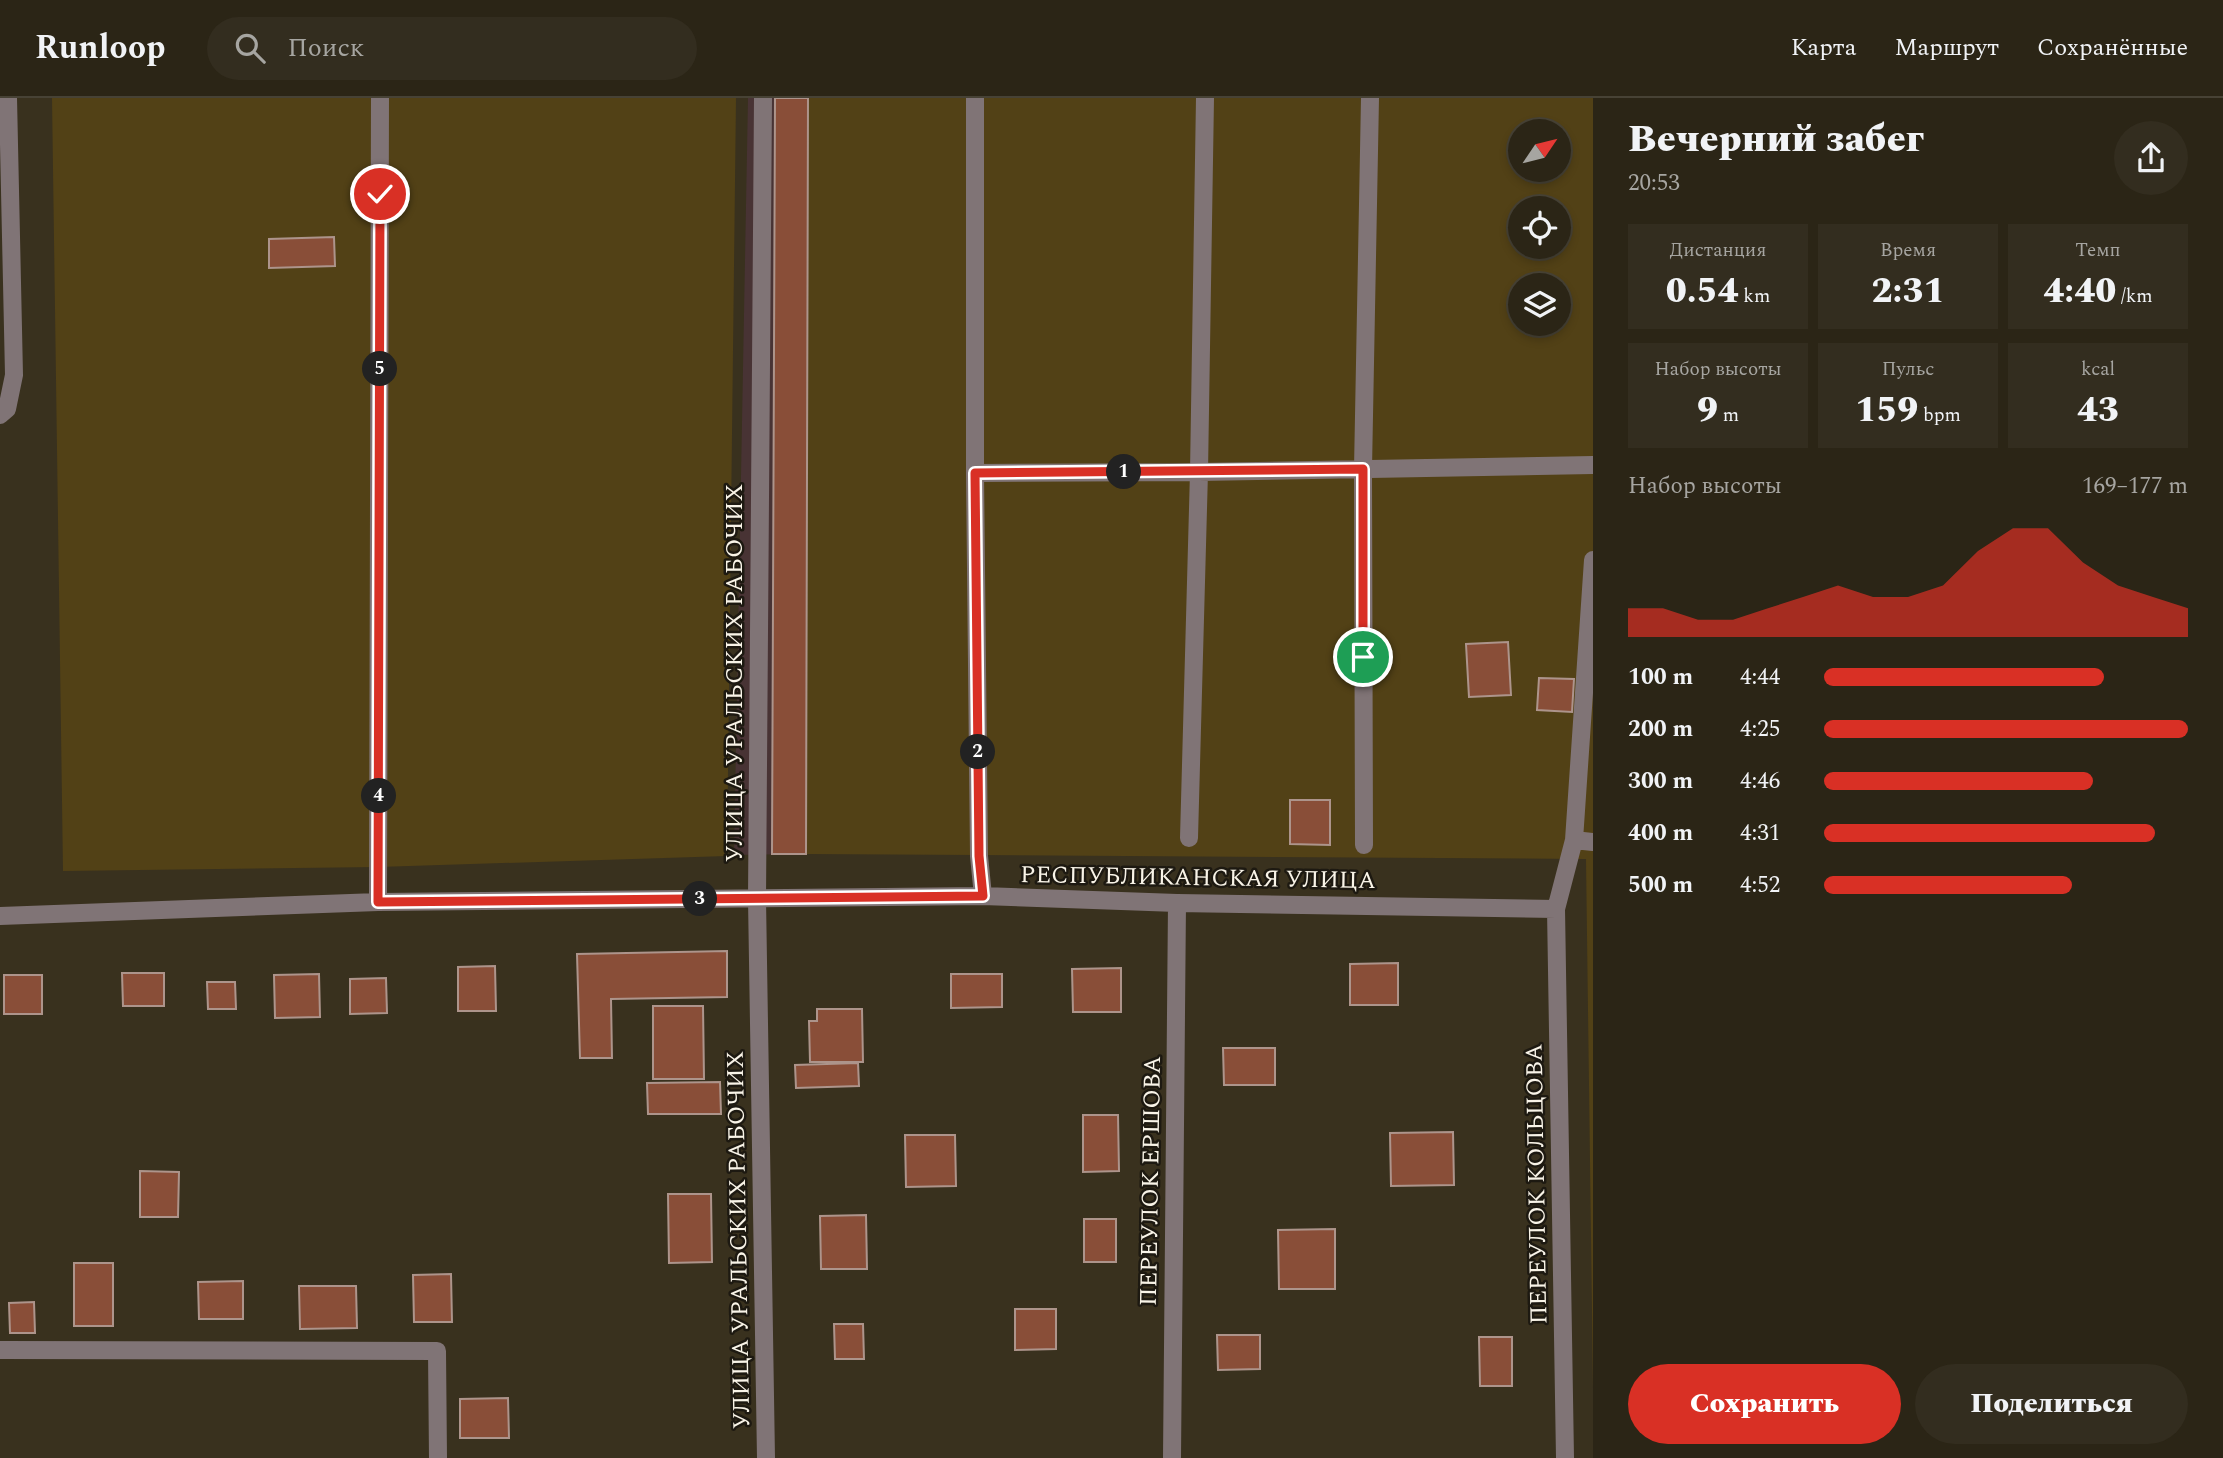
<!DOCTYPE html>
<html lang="ru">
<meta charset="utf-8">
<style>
:root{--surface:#2b2516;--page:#332d1f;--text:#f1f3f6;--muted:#a6a5a1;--line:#474235;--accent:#d93025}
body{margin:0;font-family:Spectral,serif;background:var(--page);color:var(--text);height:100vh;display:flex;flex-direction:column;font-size:26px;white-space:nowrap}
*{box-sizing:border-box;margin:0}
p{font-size:23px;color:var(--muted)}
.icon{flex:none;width:38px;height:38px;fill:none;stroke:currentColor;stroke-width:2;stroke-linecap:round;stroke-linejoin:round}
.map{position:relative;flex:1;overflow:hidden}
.side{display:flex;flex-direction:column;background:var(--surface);width:630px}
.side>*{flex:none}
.needle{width:46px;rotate:55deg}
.tools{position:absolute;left:1508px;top:21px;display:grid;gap:14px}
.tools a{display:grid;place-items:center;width:63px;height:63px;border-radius:50%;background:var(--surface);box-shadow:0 4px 10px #0003,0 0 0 2px var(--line);font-size:35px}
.pin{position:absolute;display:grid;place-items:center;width:60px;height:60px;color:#fff;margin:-30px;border:4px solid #fff;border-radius:50%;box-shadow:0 2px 7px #0007}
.km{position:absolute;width:35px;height:35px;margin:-18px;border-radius:50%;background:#222;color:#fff;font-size:19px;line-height:35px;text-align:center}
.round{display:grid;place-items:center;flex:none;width:74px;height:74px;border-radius:37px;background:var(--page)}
.head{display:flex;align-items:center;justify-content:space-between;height:119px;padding:0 35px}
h1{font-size:38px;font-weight:800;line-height:52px}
.metrics{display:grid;grid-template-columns:repeat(3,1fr);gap:10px;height:119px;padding:7px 35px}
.metrics div{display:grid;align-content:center;border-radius:0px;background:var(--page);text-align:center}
.metrics b{font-size:35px;font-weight:800}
.metrics small{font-size:19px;font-weight:400}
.metrics p{font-size:19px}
.chart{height:196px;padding:14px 35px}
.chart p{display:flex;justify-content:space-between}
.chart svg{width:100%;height:126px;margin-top:7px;fill:var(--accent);opacity:.7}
.cta{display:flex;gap:14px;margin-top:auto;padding:14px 35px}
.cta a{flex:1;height:80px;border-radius:42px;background:var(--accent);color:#fff;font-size:28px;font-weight:800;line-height:80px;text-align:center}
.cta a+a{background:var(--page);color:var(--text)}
ul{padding:0 35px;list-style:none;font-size:23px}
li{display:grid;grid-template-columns:112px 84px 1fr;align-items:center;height:52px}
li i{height:18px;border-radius:9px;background:var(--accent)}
header{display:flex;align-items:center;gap:42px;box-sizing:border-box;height:98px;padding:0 35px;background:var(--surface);border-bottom:2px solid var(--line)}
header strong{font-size:33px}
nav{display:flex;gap:38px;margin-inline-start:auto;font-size:24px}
.search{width:490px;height:63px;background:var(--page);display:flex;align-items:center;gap:18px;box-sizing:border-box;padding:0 24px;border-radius:38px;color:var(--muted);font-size:26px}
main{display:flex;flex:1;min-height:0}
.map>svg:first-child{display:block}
.industrial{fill:#483334}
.green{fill:#524116;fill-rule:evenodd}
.building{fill:#894e38;stroke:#ad948b;stroke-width:2}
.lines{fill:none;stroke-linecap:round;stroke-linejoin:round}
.minor{stroke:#807476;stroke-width:18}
.route-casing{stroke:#fff;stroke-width:14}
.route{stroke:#d93025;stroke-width:9}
.labels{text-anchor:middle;stroke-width:5;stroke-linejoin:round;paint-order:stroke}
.street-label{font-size:24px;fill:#f9f4e8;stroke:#1d1911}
</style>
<header>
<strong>Runloop</strong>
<div class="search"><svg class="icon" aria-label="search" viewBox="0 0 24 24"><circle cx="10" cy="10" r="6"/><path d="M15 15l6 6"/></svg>Поиск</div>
<nav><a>Карта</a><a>Маршрут</a><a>Сохранённые</a></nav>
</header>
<main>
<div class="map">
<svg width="1593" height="1360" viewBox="0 0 1593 1360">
<rect width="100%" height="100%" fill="#39311e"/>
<path class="industrial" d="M748,0h60l-2,756 -72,1z"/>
<path class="green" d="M52,0h684l-9,758 -349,11 -315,4z
M808,0h785v1290l-7,-529 -780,-5zM1521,33h38v39h-38zM1521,110h38v39h-38zM1521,187h38v39h-38z"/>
<path class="building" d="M775,0h33l-2,756h-34z
M334,139l1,29 -66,2v-29z
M1508,544l3,53 -42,2 -3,-53z
M1539,580l35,1 -2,33 -35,-2z
M1290,702h40v45l-40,-1z
M727,853v46l-116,2 1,59h-32l-3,-104z
M1398,865v42h-48v-41z
M495,868l1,45h-38v-44z
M1121,870v44h-48l-1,-43z
M122,875h42v33h-41z
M319,876l1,43 -45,1 -1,-43z
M951,876h51v33l-51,1z
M4,877h38v39h-38z
M386,880l1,35 -37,1v-35z
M207,884h28l1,27h-28z
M653,908h50l1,73h-51z
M817,911h45l1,53h-53l-1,-41h8z
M1223,950h52v37h-51z
M858,965l1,23 -63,2 -1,-23z
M720,984l1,32h-73l-1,-31z
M1083,1017h35l1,56 -36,1z
M1453,1034l1,53 -63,1 -1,-53z
M905,1037h50l1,51 -50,1z
M140,1073l39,1 -1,45h-38z
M668,1096h43l1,68 -43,1z
M866,1117l1,54h-46l-1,-53z
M1084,1121h32v43h-32z
M1335,1131v60h-56l-1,-59z
M74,1165h39v63h-39z
M451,1176l1,48h-38l-1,-47z
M243,1183v38h-44l-1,-37z
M299,1188h57l1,42 -57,1z
M34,1204l1,31h-25l-1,-30z
M1015,1211h41v40l-41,1z
M834,1226h29l1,35h-29z
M1217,1237h43v34l-42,1z
M1479,1239h33v49h-32z
M508,1300l1,40h-49v-39z"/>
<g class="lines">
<path class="minor" d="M763,0l-6,801 9,559
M975,0v375l4,383 4,40
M0,317l7,-6 7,-34 -6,-277
M975,375l224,-1 394,-7
M1189,740l10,-366 6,-374
M1574,742l19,2
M1364,747l-1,-376 7,-371
M378,804l2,-804
M0,818l378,-14 605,-6 194,7 379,6
M0,1252l437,1 1,107
M1172,1360l5,-555
M1565,1360l-9,-549 18,-69 19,-280"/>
</g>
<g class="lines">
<defs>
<path id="route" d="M380,96l-2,708 605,-6 -4,-40 -4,-383 388,-4v188"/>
</defs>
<use href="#route" class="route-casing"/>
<use href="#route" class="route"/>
</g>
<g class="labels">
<g class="street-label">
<text transform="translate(734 575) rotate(-90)" y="8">УЛИЦА УРАЛЬСКИХ РАБОЧИХ</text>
<text transform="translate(1198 779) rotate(1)" y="8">РЕСПУБЛИКАНСКАЯ УЛИЦА</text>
<text transform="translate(1150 1083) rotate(-89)" y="8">ПЕРЕУЛОК ЕРШОВА</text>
<text transform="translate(1536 1086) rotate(-91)" y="8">ПЕРЕУЛОК КОЛЬЦОВА</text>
<text transform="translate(738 1142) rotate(-91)" y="8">УЛИЦА УРАЛЬСКИХ РАБОЧИХ</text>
</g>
</g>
</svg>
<div class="tools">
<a><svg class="needle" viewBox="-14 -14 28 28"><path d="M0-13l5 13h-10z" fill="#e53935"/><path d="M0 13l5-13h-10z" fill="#a6a5a1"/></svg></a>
<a><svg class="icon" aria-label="locate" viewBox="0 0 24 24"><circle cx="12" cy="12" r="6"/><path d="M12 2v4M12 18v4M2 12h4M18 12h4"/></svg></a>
<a><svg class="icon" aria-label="layers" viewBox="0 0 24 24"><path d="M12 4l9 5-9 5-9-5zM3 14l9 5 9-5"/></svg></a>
</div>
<div class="pin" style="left:1363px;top:559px;background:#1e9e55"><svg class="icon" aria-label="arrive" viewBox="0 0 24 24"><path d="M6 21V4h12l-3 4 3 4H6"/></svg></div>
<div class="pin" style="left:380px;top:96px;background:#d93025"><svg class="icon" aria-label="check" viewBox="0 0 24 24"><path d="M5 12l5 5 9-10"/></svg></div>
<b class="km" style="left:1124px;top:374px">1</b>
<b class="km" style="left:978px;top:654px">2</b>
<b class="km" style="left:700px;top:801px">3</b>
<b class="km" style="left:379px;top:698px">4</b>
<b class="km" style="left:380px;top:271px">5</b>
</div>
<section class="side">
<div class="head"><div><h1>Вечерний забег</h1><p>20:53</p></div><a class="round"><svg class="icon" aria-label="share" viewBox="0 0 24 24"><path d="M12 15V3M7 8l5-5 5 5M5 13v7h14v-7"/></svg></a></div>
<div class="metrics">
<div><p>Дистанция</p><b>0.54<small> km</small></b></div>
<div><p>Время</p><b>2:31</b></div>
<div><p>Темп</p><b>4:40<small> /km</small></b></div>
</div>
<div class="metrics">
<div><p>Набор высоты</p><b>9<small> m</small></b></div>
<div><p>Пульс</p><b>159<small> bpm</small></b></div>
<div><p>kcal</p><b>43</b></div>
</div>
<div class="chart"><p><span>Набор высоты</span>169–177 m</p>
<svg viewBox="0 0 160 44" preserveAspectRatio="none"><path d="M0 44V34L10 34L20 38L30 38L40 34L50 30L60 26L70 30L80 30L90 26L100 14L110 6L120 6L130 18L140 26L150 30L160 34V44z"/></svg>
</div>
<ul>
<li><b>100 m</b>4:44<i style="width:77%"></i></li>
<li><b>200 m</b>4:25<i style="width:100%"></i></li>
<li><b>300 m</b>4:46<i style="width:74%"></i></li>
<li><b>400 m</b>4:31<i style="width:91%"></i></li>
<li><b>500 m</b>4:52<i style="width:68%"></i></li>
</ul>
<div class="cta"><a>Сохранить</a><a>Поделиться</a></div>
</section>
</main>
